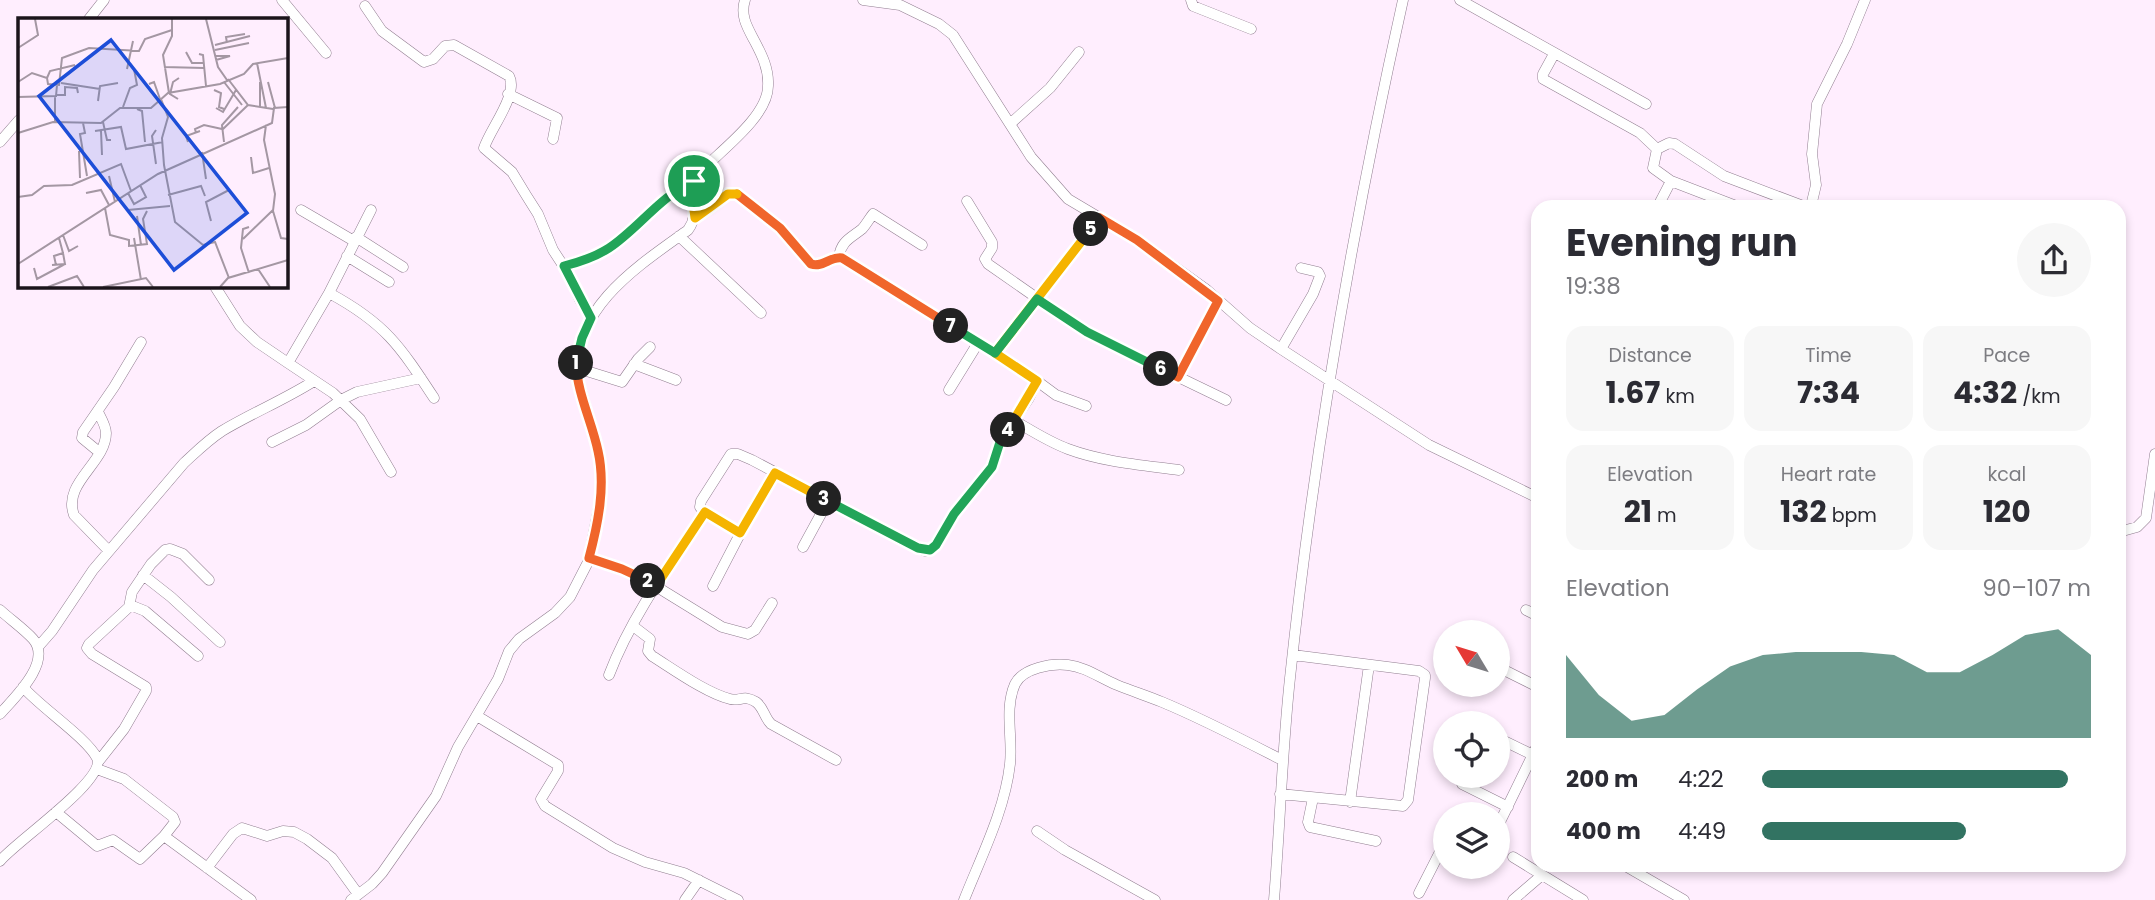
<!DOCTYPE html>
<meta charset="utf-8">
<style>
:root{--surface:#fff;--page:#f7f7f7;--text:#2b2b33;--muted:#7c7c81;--accent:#327362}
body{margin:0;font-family:Poppins,sans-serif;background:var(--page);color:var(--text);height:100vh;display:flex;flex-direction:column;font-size:26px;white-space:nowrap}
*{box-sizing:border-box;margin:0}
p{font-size:23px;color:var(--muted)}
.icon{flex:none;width:38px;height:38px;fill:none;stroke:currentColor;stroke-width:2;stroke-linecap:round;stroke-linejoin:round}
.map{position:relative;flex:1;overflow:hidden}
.sheet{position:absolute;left:1531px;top:200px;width:595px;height:672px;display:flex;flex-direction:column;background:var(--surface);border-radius:21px;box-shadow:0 4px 10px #0003}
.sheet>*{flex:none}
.needle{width:46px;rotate:308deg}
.controls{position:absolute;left:1433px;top:620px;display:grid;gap:14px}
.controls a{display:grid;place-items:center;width:77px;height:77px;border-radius:50%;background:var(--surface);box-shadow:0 4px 10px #0003;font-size:35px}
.pin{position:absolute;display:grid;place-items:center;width:60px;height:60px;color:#fff;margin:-30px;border:4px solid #fff;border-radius:50%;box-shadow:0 2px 7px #0007}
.km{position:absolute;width:35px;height:35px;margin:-18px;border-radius:50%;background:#222;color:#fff;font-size:19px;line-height:35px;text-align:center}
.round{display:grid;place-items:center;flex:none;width:74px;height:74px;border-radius:37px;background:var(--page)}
.overview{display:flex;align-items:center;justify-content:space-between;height:119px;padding:0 35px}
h1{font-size:38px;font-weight:700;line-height:52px}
.figures{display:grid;grid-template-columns:repeat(3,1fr);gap:10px;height:119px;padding:7px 35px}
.figures div{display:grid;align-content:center;border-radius:18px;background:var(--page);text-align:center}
.figures b{font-size:30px;font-weight:700}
.figures small{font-size:19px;font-weight:400}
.figures p{font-size:19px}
.chart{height:196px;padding:14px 35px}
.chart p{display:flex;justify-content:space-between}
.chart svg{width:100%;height:126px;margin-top:7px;fill:var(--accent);opacity:.7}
ul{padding:0 35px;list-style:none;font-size:23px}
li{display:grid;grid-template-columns:112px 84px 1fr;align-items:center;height:52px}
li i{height:18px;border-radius:9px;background:var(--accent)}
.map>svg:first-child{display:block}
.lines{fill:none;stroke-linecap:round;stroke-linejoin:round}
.minor-casing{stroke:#917e90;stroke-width:11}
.minor{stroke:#fff;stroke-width:10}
.split-1-casing{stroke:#fff;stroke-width:14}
.split-2-casing{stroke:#fff;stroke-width:14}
.split-3-casing{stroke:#fff;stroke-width:14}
.split-4-casing{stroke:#fff;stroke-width:14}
.split-5-casing{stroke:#fff;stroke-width:14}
.split-6-casing{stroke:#fff;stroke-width:14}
.split-7-casing{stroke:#fff;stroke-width:14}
.split-8-casing{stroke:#fff;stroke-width:14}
.split-9-casing{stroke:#fff;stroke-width:14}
.split-1{stroke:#22a559;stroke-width:9}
.split-2{stroke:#f0652b;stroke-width:9}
.split-3{stroke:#f5b400;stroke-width:9}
.split-4{stroke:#22a559;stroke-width:9}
.split-5{stroke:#f5b400;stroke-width:9}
.split-6{stroke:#f0652b;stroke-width:9}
.split-7{stroke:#22a559;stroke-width:9}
.split-8{stroke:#f0652b;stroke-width:9}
.split-9{stroke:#f5b400;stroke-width:9}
.inset-road{fill:none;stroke:#a497a3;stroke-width:2}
.view{fill:#1d4ed8;fill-opacity:0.15;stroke:#1d4ed8;stroke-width:3.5}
.inset-edge{fill:none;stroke:#1b141b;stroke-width:3.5}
</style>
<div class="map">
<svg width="2155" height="900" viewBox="0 0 2155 900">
<rect width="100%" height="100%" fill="#ffeefe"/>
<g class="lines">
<defs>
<path id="minor" d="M282,0l44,53
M863,0l37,5 39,19 14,11 78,122 37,42 69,41 70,50 43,38 31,21 148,96 109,53
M1191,0l2,6 58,23
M1460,0l186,104
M365,6l17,25 42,31 9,-3 12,-13 9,-1 55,31c10,18 -19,53 -25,72l28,24 14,23 12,19 15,36 15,23 12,27 11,18
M89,19l15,-19
M1554,54l-11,20v5l97,54 17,16 -4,19 18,13
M508,94l49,24 -4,21
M1010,124l40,-36 29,-36
M0,142l19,-22
M1657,149l12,-6 6,1 49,32 79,30
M967,201l25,41v6l-7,11 3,5 99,69 139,67
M1658,206l13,-25 65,25
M1811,206l5,-21 -4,-31 5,-50 30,-60 18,-44
M301,210l53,31
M371,210l-42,83 -41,70 45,30 27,26 31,53
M695,218l33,-24 8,-1 44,35 31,36c12,4 19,-8 31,-6l153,95
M679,236l82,77
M356,237l47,30
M347,256l42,26
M839,257c2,-16 12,-19 23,-28 4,-4 7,-10 11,-15l49,31
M564,266c16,-4 31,-9 45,-18 30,-20 51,-52 85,-67
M214,285l26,41 17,16 31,21
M329,293c56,30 71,53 105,105
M1281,349l32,-55 7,-18 -2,-4 -17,-4
M634,364l42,16
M577,368l45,14 16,-23 12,-12
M1178,377l40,-76
M1037,381l19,14 30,11
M949,390l29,-47
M98,412c3,6 8,14 8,21 0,30 -44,50 -32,82l35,36
M1015,421c17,10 34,21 53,28 35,13 74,16 111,21
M272,442l34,-17 35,-25 16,-8 64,-14
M99,452l-17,-14 1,-6 31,-45 27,-45
M705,512l35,21
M2119,532l18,-5 9,-9 9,-64
M803,547l25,-46
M589,558l47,16 86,53 26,7 7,-4 17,-27
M143,575l28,22 49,45
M713,586l41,-79 21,-34
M130,605l15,6 53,45
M0,610c11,10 24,19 33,29 20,23 -19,59 -33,75
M1526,610l12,6
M633,626l17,13 -2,12 4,5c21,13 54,37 78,43 10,3 13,-5 26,3 8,6 8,15 15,22l65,36
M38,647l14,-16 41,-61 91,-107c12,-11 24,-23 38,-32 30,-18 62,-31 92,-50
M1498,667l40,20
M609,675c22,-58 61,-111 96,-163l-5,-5 1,-6 30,-47h7l14,6 166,88 7,3 8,-3 21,-34 38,-47 8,-25 29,-44 8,-17 -42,-28 105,-135
M477,716l81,49v6l-17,28 4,7 68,42 32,14 39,11 54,27
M1498,738l35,17
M98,762l26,-33 22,-38v-4l-54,-33 -5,-6 2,-4 40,-37 3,-15 19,-28 14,-14 5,-1 13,5 26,26
M97,769l27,10 49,38 2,5 -11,14 87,64
M1462,784l46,23
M1280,794l123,12 5,-6 17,-122v-3l-6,-4 -126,-16
M1313,798l-5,24 2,5 66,14
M1350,802l19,-137
M56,812l41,34 16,-6 27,19 24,-23
M1498,826l40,-82
M1037,831l28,19 90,50
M1513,857l70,43
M0,861c15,-19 107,-81 97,-103 -10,-20 -57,-51 -74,-71
M1622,864l62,36
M207,868l26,-34 9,-6 25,8 16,-5 11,1 13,7 25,19 26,36
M1419,893l27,-53
M351,900l21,-16 10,-11 54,-77 22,-49 40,-68 11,-28 10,-12 36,-26 15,-16 18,-35 12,-61 1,-23 -2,-25 -22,-77c-4,-69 61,-110 111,-146 14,-19 -2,-33 8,-54 20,-22 72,-58 72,-90 1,-17 -6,-31 -14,-46 -7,-13 -14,-25 -9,-40
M685,900l14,-20
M964,900c17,-43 41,-90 46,-136 3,-26 -6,-55 5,-80 8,-16 37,-21 53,-19 18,2 32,13 49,20 15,6 30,11 45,17 41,17 81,38 120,58
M1274,900c6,-74 8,-148 16,-222 24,-228 63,-454 113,-678
M1513,900l29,-25"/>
</defs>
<use href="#minor" class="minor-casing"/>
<use href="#minor" class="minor"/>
</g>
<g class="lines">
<defs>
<path id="split-1" d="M576,363l6,-25 9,-20 -27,-52c16,-4 31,-9 45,-18 30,-20 51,-52 85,-67"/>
<path id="split-2" d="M576,363c1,30 16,59 22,88 8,35 0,73 -9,107l33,11 26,12"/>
<path id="split-3" d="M648,581l8,5 49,-74 35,21 35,-60 49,26"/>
<path id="split-4" d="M824,499l94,49 12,2 6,-5 18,-31 38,-47 8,-25 8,-12"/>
<path id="split-5" d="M1008,430l29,-49 -42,-28 96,-124"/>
<path id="split-6" d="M1091,229l9,-11 37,22 81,61 -40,76 -17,-8"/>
<path id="split-7" d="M951,326l44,27 42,-54 50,33 74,37"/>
<path id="split-8" d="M737,194l43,34 31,36c12,4 19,-8 31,-6l109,68"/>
<path id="split-9" d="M694,181l-2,14 3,23 33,-24h9"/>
</defs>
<use href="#split-1" class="split-1-casing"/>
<use href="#split-2" class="split-2-casing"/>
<use href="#split-3" class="split-3-casing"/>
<use href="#split-4" class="split-4-casing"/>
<use href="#split-5" class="split-5-casing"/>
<use href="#split-6" class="split-6-casing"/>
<use href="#split-7" class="split-7-casing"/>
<use href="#split-8" class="split-8-casing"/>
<use href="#split-9" class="split-9-casing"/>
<use href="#split-1" class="split-1"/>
<use href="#split-2" class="split-2"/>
<use href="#split-3" class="split-3"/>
<use href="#split-4" class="split-4"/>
<use href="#split-5" class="split-5"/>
<use href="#split-6" class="split-6"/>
<use href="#split-7" class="split-7"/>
<use href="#split-8" class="split-8"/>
<use href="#split-9" class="split-9"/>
</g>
<g transform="translate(18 18)">
<rect width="270" height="270" fill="#ffeefe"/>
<path class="inset-road" d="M188,1l12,48 9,13M209,25l-1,-6 19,-3M197,27l35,-9M0,30l20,-13 -3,-16M197,32l34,-7M168,34l6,11h12M181,36l4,1 3,31M198,38h14l-14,4M239,45l9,45M146,49l40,1M109,51l6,-28M29,60l3,-7 25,-6M210,61l20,26 25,4M0,64l14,-9 15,5 1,6 11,1 3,-27 27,-10 50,3 6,-12 27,-9M206,64l18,23M242,64v26M250,64l7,26M43,65l39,6M131,66l5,-2 6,17M196,72l7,3 -2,14 5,2M151,75l-6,-38 9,-19v-17M38,77h9v-8l12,1 1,5M0,79l38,-1 1,-11M143,81l7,18 -6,21 2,27 11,57 28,23 12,-3 14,36M160,81l-8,-5 3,-12 6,-4M80,83l2,-15 18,-3M105,89l7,-19 7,-3 -3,-16M198,90l7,4 13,-22M119,91l5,2 3,31M37,104v-26M85,104l4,18h4M65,105l2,10 -5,1 7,42M248,107l-2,15 11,54 -2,17 8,27 7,1M138,112l-4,6 4,28M204,112l26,-25M77,113l26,-4 5,22 37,-7M83,113l1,24M0,115l35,-11 48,1 19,-15h31l17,-15 52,-9 24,-10 9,-10 35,-6M178,115l-1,-4 9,-4 18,4M170,124l-2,-6 14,-5M206,124l-2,-17 16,-18M61,133l1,27M184,134l4,27M233,139l2,16 16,-5M91,158l6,26M68,175l15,-3 8,15M110,175l6,11 12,-7 -6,-12M150,177l33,-9 4,10M0,179l14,-2 12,-9 28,-1 49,-21 10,27M87,190l5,27 19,5v6l18,-2 -4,-25 4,-8M110,192l42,-4M119,198l4,29M193,203l-5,-19 23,-12M45,217l6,16 9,-5M116,220l7,42M225,221l30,-29M0,246l140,-90 114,-51 2,-15 14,-1M34,247l13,-1 -2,-11M38,247l-2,-9 9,-3 -4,-15M16,250l3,11 28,-15M240,251l12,18M231,255l-8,-25 2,-19 6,-2M30,269l29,-11 7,11M85,269l43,-9 7,9M202,269l8,-9 60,-18"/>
<path class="view" d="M93,22l136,173 -73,57 -135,-174z"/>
<rect width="270" height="270" class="inset-edge"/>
</g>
</svg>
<div class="controls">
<a><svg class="needle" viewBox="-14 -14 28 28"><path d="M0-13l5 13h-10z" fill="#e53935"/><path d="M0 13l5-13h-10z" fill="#7c7c81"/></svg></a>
<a><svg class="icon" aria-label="locate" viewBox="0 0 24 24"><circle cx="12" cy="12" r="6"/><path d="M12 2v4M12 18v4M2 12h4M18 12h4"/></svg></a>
<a><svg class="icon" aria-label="layers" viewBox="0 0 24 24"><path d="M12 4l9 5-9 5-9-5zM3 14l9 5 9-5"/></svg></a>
</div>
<div class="pin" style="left:694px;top:181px;background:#1e9e55"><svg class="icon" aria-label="arrive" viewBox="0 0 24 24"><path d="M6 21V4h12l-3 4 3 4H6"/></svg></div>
<b class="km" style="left:576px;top:363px">1</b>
<b class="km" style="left:648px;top:581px">2</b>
<b class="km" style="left:824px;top:499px">3</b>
<b class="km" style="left:1008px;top:430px">4</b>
<b class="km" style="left:1091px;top:229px">5</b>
<b class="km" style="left:1161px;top:369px">6</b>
<b class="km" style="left:951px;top:326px">7</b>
<section class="sheet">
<div class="overview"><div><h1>Evening run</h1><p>19:38</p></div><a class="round"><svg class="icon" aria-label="share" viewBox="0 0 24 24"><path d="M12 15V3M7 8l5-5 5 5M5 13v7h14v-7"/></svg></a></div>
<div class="figures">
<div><p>Distance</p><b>1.67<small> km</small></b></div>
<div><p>Time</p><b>7:34</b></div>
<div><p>Pace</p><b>4:32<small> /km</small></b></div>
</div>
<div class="figures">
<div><p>Elevation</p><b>21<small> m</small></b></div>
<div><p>Heart rate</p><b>132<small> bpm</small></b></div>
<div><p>kcal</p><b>120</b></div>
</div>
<div class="chart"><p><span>Elevation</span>90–107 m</p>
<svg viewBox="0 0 160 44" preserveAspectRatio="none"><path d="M0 44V15L10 29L20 38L30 36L40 27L50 19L60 15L70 14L80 14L90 14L100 15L110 21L120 21L130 15L140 8L150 6L160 15V44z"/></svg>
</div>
<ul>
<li><b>200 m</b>4:22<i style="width:93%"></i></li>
<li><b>400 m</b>4:49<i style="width:62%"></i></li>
</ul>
</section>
</div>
